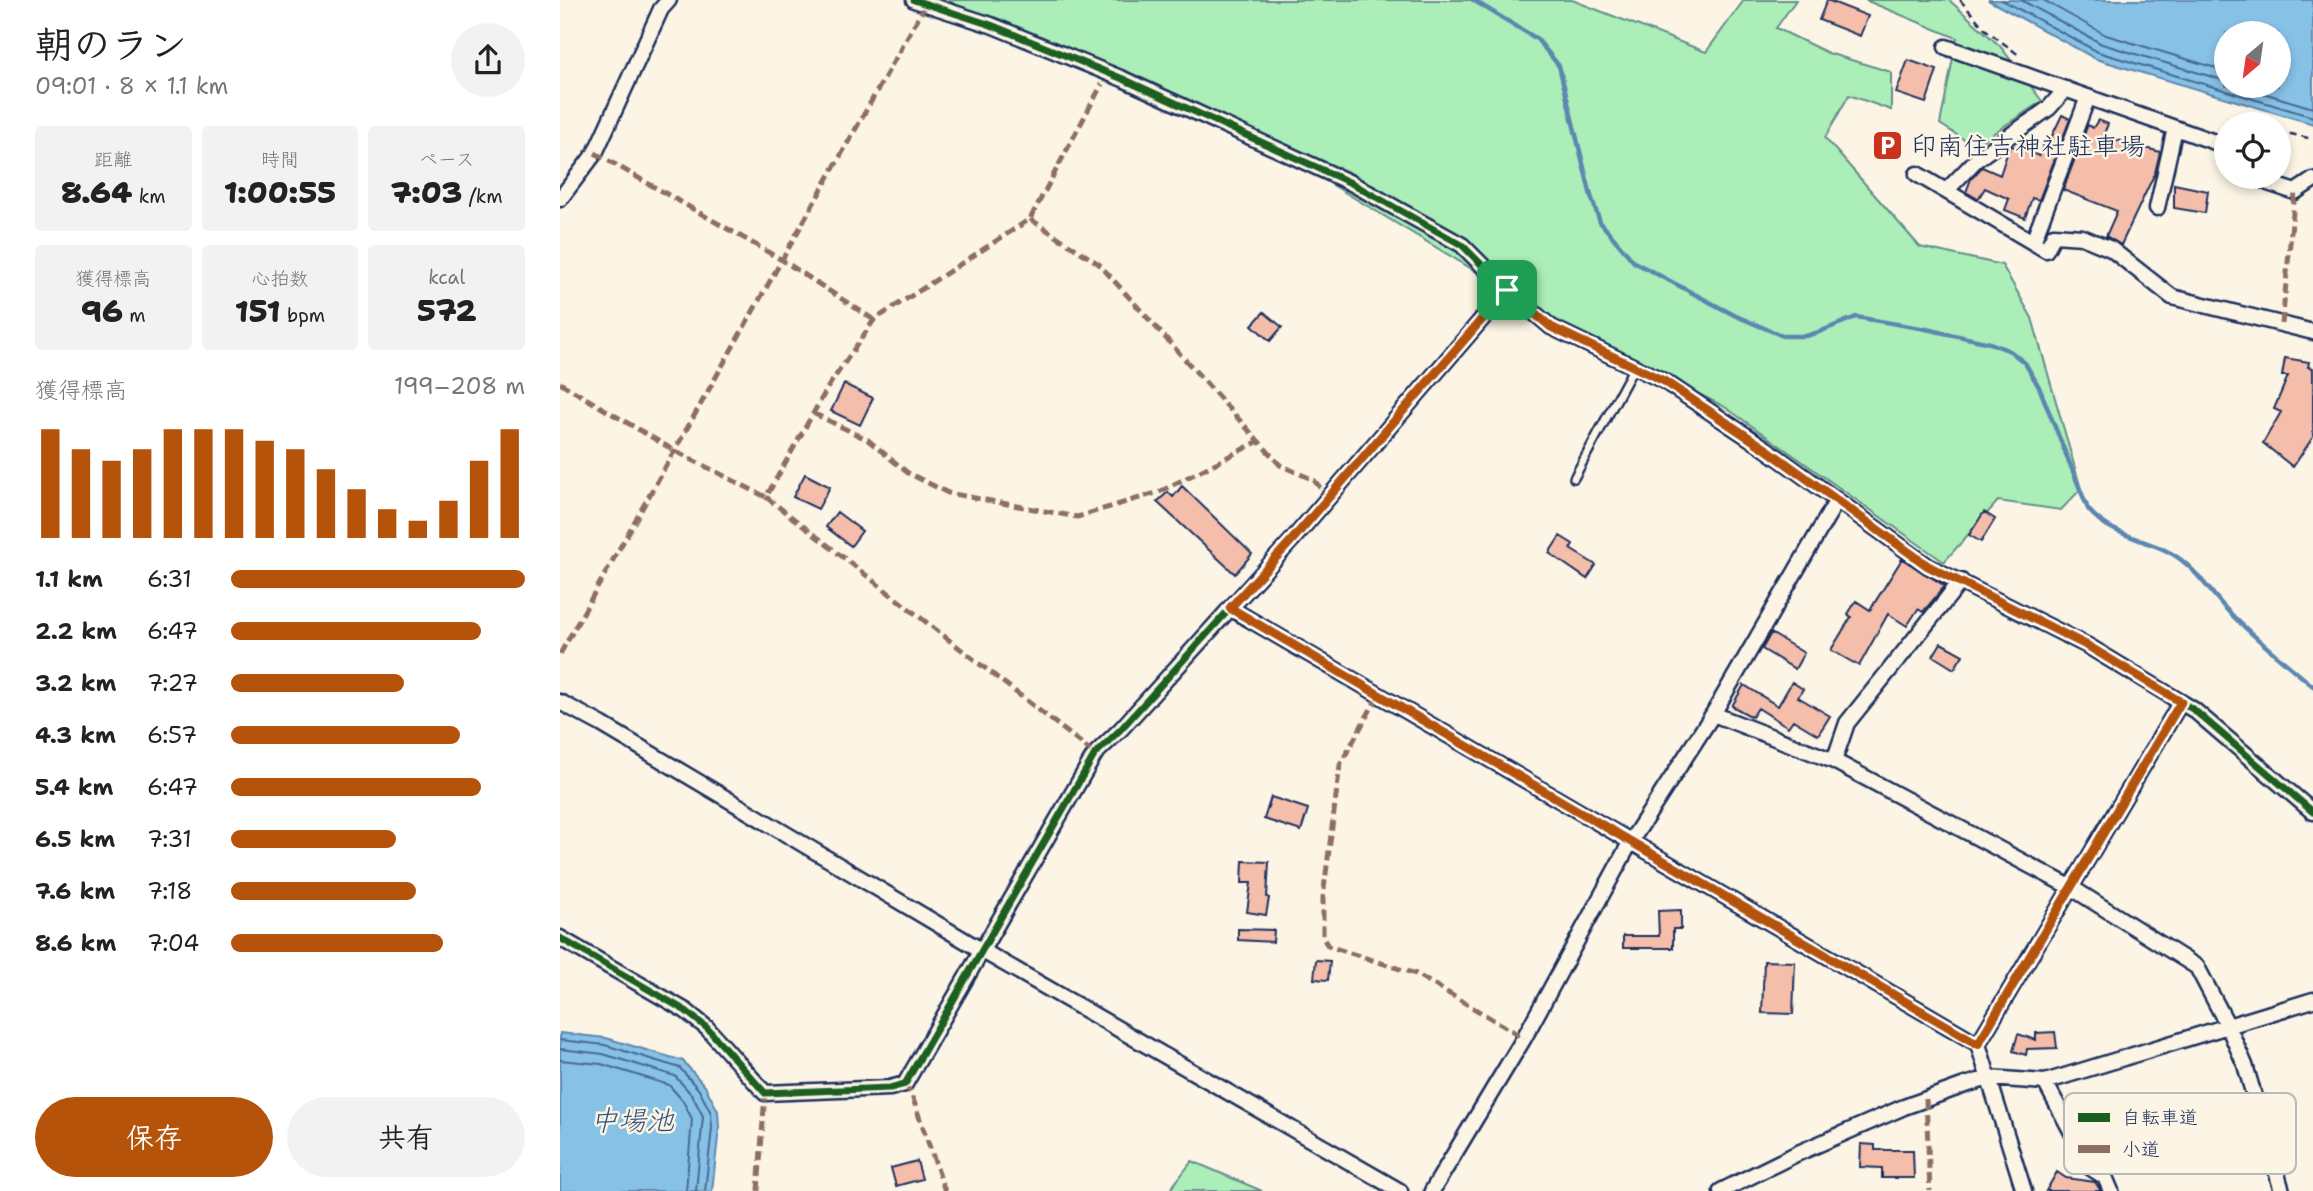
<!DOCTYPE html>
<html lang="ja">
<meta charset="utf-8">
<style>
:root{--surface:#fff;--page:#f2f2f2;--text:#222;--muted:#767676;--accent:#b45309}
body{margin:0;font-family:"Shantell Sans","Klee One",sans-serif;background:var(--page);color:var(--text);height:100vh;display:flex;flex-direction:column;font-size:26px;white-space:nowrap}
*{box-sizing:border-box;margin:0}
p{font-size:23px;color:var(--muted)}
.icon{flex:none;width:38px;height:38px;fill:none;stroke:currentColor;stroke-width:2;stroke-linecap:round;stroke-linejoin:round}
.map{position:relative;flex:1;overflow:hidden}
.details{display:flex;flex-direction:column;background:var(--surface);width:560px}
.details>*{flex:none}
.needle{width:46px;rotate:209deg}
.buttons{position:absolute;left:1654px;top:21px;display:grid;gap:14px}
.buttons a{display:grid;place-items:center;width:77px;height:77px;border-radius:50%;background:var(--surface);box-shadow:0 4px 10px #0003;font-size:35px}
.pin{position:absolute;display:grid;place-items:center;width:60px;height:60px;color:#fff;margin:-30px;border-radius:14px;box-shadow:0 4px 10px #0006}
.round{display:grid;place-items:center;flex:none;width:74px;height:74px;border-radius:37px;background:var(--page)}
.headline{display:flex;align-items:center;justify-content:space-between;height:119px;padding:0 35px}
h1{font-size:38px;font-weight:800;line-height:52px}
.metrics{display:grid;grid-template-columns:repeat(3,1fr);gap:10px;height:119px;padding:7px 35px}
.metrics div{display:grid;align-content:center;border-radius:7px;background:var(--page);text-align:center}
.metrics b{font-size:30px;font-weight:800}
.metrics small{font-size:19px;font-weight:400}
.metrics p{font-size:19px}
.chart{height:196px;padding:14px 35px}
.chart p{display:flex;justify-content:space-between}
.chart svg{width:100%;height:126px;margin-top:7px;stroke:var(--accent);stroke-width:6}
.button{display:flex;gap:14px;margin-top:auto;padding:14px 35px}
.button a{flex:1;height:80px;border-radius:42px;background:var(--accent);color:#fff;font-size:28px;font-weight:800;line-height:80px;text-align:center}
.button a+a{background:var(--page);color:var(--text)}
ul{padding:0 35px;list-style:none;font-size:23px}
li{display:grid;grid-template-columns:112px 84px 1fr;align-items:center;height:52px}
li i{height:18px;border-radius:9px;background:var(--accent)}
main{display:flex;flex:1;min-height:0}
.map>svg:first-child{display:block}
.green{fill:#aceeb8;stroke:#648e8b;stroke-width:2}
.water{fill:#87c1e6;stroke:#5c87b0;stroke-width:2;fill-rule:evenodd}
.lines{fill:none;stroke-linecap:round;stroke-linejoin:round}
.shore{stroke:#466994;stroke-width:2}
.stream{stroke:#5c87b0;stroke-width:4.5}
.building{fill:#f5beaa;stroke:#1b2f5e;stroke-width:2}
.service-casing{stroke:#1b2f5e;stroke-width:12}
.minor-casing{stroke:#1b2f5e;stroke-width:19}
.path{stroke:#1b2f5e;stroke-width:2.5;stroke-dasharray:7 5;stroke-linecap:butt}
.service{stroke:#fcf5e5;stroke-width:7}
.minor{stroke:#fcf5e5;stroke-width:14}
.quiet{stroke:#8d6e63;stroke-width:5;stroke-dasharray:10 5;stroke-linecap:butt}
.cycleway-casing{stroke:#fcf5e5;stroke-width:11}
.cycleway{stroke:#1b5e20;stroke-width:7}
.route-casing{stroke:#fff;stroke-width:14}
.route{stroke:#b45309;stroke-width:9}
.labels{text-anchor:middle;stroke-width:5;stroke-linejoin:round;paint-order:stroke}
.poi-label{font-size:26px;fill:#1b2f5e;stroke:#fcf5e5;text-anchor:start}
.water-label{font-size:28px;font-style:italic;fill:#365480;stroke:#fcf5e5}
.key{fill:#fcf5e5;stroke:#b8babc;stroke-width:2}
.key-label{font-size:19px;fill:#1b2f5e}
</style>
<main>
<section class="details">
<div class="headline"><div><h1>朝のラン</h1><p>09:01 · 8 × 1.1 km</p></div><a class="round"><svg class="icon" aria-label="share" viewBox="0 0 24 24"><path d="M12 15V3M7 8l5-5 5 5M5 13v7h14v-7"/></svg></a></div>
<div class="metrics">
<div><p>距離</p><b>8.64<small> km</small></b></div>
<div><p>時間</p><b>1:00:55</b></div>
<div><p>ペース</p><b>7:03<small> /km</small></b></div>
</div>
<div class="metrics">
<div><p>獲得標高</p><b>96<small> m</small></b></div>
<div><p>心拍数</p><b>151<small> bpm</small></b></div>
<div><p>kcal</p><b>572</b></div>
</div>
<div class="chart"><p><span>獲得標高</span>199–208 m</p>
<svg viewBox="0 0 160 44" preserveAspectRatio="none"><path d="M5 44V6M15 44V13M25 44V17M35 44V13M45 44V6M55 44V6M65 44V6M75 44V10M85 44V13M95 44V20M105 44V27M115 44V34M125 44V38M135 44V31M145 44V17M155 44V6"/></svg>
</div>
<ul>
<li><b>1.1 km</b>6:31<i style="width:100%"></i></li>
<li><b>2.2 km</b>6:47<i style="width:85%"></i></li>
<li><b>3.2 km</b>7:27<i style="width:59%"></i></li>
<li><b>4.3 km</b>6:57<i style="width:78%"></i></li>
<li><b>5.4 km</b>6:47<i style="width:85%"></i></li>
<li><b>6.5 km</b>7:31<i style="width:56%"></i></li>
<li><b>7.6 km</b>7:18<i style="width:63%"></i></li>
<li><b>8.6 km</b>7:04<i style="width:72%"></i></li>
</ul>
<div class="button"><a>保存</a><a>共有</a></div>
</section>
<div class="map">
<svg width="1753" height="1191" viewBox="0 0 1753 1191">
<rect width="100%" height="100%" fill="#fcf5e5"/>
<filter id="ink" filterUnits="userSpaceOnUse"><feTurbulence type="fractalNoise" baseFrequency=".0143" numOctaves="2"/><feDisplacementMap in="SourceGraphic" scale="14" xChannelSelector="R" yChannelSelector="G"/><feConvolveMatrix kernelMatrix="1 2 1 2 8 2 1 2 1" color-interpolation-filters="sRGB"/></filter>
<g filter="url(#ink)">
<path class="green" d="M388,0h624l134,52 38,-52h52l-20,28 52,25 63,19v38l-42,-15 -24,43 95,109 82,18 30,53 49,171 -20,21 -63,-9 -54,61 -219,-155 -152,-77 -343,-207 -247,-101z
M1305,0h84l51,46 42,55 -68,45 -34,-22 17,-86z
M632,1161l70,30h-93z"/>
<path class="water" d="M1428,0h325v124l-217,-65zM1666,33h52v53h-52z
M0,1033l46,5 77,23 22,25 13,25 1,17 -7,63h-152z"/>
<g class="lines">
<path class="shore" d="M1442,0l96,52 215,65
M1461,0l81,44 124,37
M1483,0l63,35 120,36
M1680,86l73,22
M0,1040l45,5 75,23 19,22 12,23 1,15 -7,63
M0,1049l43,5 72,22 17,19 11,21 -7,75
M0,1060l41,4 68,21 14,16 9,18 -6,72"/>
<path class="stream" d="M913,0l64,39 22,27 32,130 9,26 34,40 102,54 47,20h23l13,-4 37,-15 70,12 64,14 20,8 15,12 14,24 49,122c26,32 69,29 97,54 18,15 30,36 47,52 25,25 53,48 81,71"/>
</g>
<path class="building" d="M1267,0l41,16 -8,20 -41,-16z
M1348,60l29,10 -11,33 -30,-10z
M1502,115l8,4 -31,81 -7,-2 -7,20 -20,-8 4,-11 -24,-11 -7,11 -12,-7 5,-13 11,-12 18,8 9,-27 3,-2 27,10 6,-15 4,1z
M1538,120l10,4 -5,12 57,16 -5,21 -34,72 -15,-9 11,-25 -54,-21 24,-63 1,-2 5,3z
M1614,184l34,7 -3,22 -31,-5z
M704,312l18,15 -12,14 -18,-16z
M1725,358l24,4 -1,5 5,1v69l-20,30 -30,-24 18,-31 -7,-3 14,-33h-6z
M284,384l29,14 -13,27 -29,-14z
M245,474l25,13 -12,22 -25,-12z
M622,486l70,68 -17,20 -78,-72 11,-10 5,5z
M277,512l25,19 -11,15 -25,-19z
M1424,512l11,7 -14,23 -12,-7z
M1000,536l13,8 -3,5 26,16 -9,14 -38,-26z
M1342,559l43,27 -22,26 -5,-3 -11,17 -19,-12 -29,52 -28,-16 20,-33 -3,-3 8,-13 14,9z
M1211,633l33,20 -9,16 -33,-20z
M1381,643l22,12 -9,14 -21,-13z
M1232,682l11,7 -5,8 32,19 -12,19 -25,-15 -5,7 -30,-19 -6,9 -20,-11 12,-21 34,21z
M711,797l37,12 -7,22 -37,-12z
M683,861l26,1 -2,35 2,1 -3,17 -19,-3 4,-29h-9z
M1121,910v19h-8v19h-50v-12h36l-1,-25z
M678,929l36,1 -1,12 -35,-2z
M756,960l14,1 -2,19 -14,-1z
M1204,961l31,1 -2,52 -31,-1z
M1495,1032l2,16 -30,1 -1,6 -13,-4 5,-17 18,6v-7z
M1301,1144l14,1v5h38l1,28h-32v-10l-22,-1z
M357,1161l5,18 -26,7 -5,-18z
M1497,1172l9,6 29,4 6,9h-55z"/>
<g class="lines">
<defs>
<path id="service" d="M1014,478l60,-111"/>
<path id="minor" d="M354,0l77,25 132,54 228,104 111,62 45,45 44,37 113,54 102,68 162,117 160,80 106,64 119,102
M1386,47l280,99
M1357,174l129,76 8,-15 28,2 29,12 61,48 141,35
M1702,177l6,6 27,9 18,-12
M1386,191l31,-32 72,-51 17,-19
M0,199l35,-46 66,-144 8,-9
M1597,208l18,-80
M1473,242l55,-145
M1401,581l-114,142 -13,38 238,127 125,79 31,59 17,39 37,126
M670,608l748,436 46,147
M0,702l41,22 380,226 419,241
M1153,714l121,47
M0,938l126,73 21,17 58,65 125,-5 15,-4 190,-330 26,-25 171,-189 215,-250
M1418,1044l203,-342
M1485,1082l46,86 14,9 6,14
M872,1191l92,-153 107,-197 82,-127 124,-214
M1161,1191l75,-37 108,-47 61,-22 24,-7 56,4 268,-82"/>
</defs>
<use href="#service" class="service-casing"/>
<use href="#minor" class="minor-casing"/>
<path class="path" d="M1400,0l25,29 35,27
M1684,124h2
M1718,131l35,8"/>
<use href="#service" class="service"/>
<use href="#minor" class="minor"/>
<path class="quiet" d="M35,153l187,107 92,60
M470,219l69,45 181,201 34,15 14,18
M1722,324l13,-132
M0,383l115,68 91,46 62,-110 46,-67 156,-101 72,-135
M253,413l55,27 40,33 40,20 129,24 82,-25 98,-50
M206,497l329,257
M0,654l366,-650
M818,696l-38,69 -17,132v41l5,8 88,28 108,64
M345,1084l6,9 34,98
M1366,1099l4,92
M198,1191l7,-98"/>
<defs>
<path id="cycleway" d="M354,0l77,25 132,54 228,104 111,62 45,45 44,37 113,54 102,68 162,117 160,80 106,64 119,102
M0,938l126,73 21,17 58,65 125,-5 15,-4 190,-330 26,-25 171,-189 215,-250"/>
</defs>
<use href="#cycleway" class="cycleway-casing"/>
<use href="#cycleway" class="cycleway"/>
</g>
</g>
<g class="lines" filter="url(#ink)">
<defs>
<path id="route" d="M947,290l44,37 113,54 102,68 162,117 160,80 93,56 -203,342 -748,-436 62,-68z"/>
</defs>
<use href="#route" class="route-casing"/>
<use href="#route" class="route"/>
</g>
<defs>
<symbol id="parking-square" viewBox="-11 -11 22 22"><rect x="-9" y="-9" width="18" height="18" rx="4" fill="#c8321e" stroke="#fcf5e5"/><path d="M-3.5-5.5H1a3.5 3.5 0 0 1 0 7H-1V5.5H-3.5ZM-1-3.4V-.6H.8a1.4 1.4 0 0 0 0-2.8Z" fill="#fff"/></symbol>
</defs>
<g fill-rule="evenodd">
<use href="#parking-square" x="1310" y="128" width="35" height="35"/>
</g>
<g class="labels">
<g class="poi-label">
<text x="1351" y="155">印南住吉神社駐車場</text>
</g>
<g class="water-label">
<text x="72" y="1130">中場池</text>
</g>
</g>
<rect x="1504" y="1093" width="232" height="81" rx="10" class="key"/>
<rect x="1518" y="1113" width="32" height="9" fill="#1b5e20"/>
<rect x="1518" y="1145" width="32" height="8" fill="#8d6e63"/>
<g class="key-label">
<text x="1562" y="1124">自転車道</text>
<text x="1562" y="1156">小道</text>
</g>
</svg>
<div class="buttons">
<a><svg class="needle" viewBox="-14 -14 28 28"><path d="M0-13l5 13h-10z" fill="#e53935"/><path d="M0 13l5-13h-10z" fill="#767676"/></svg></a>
<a><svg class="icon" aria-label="locate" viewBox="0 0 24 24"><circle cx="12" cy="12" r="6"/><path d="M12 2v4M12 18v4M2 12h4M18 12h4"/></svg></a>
</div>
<div class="pin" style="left:947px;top:290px;background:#1e9e55"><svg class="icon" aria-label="arrive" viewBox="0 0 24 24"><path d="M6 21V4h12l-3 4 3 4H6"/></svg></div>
</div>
</main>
